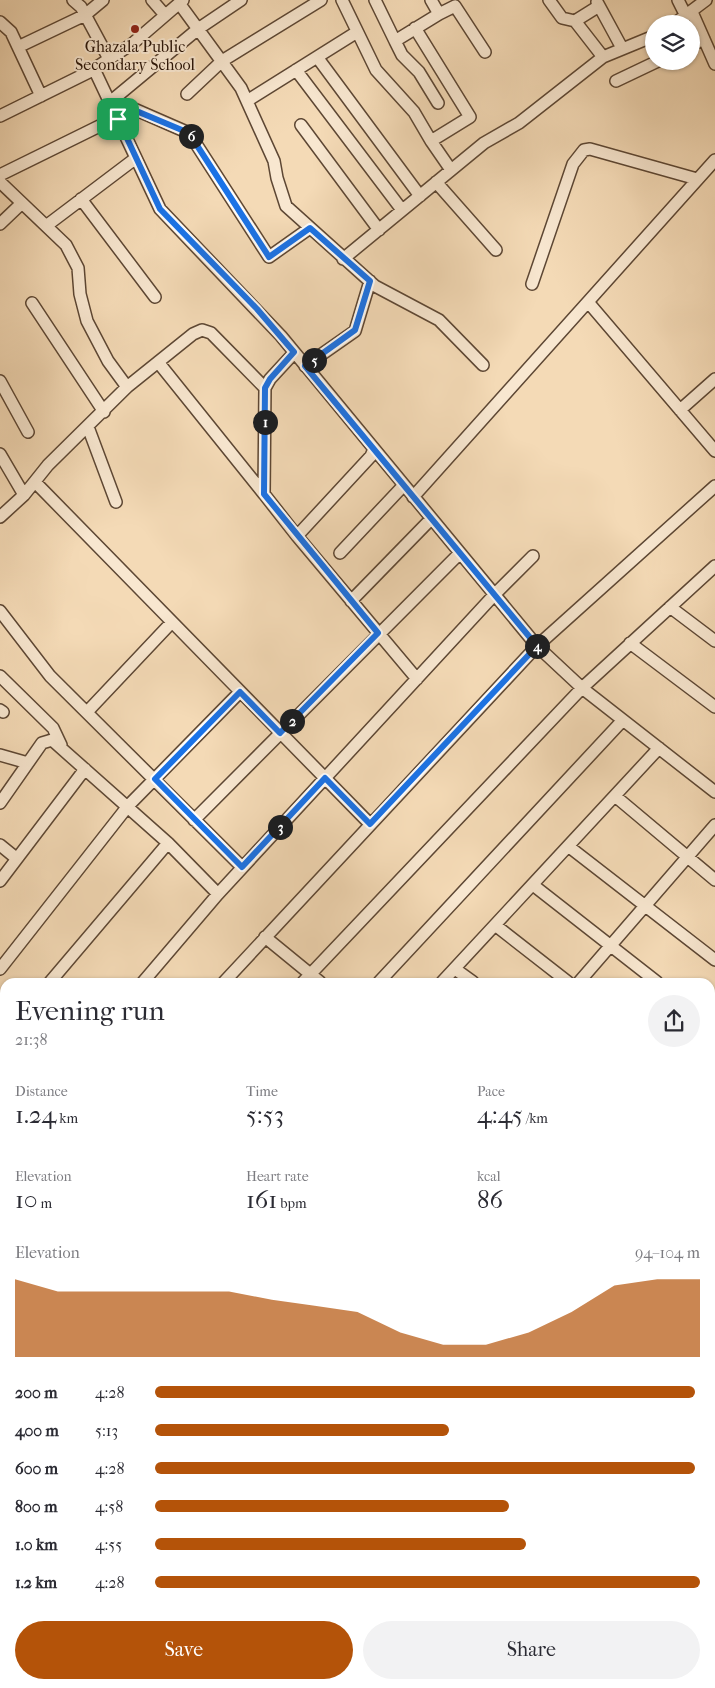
<!DOCTYPE html>
<meta charset="utf-8">
<style>
:root{--surface:#fff;--page:#f2f2f3;--text:#2b2b33;--muted:#7c7c81;--accent:#b45309}
body{margin:0;font-family:"IM FELL French Canon",serif;background:var(--page);color:var(--text);height:100vh;display:flex;flex-direction:column;font-size:19px;white-space:nowrap}
*{box-sizing:border-box;margin:0}
p{font-size:16px;color:var(--muted)}
.icon{flex:none;width:28px;height:28px;fill:none;stroke:currentColor;stroke-width:2;stroke-linecap:round;stroke-linejoin:round}
.map{position:relative;flex:1;overflow:hidden}
.details{position:absolute;left:0px;top:978px;width:715px;height:711px;display:flex;flex-direction:column;background:var(--surface);border-radius:15px 15px 0 0;box-shadow:0 1px 4px #0004}
.details>*{flex:none}
.buttons{position:absolute;left:645px;top:15px;display:grid;gap:10px}
.buttons a{display:grid;place-items:center;width:55px;height:55px;border-radius:50%;background:var(--surface);box-shadow:0 1px 4px #0004;font-size:25px}
.pin{position:absolute;display:grid;place-items:center;width:42px;height:42px;color:#fff;margin:-21px;border-radius:10px;box-shadow:0 2px 8px #0006}
.km{position:absolute;width:25px;height:25px;margin:-12px;border-radius:50%;background:#222;color:#fff;font-size:14px;line-height:25px;text-align:center}
.round{display:grid;place-items:center;flex:none;width:52px;height:52px;border-radius:26px;background:var(--page)}
.summary{display:flex;align-items:center;justify-content:space-between;height:85px;padding:0 15px}
h1{font-size:28px;font-weight:600;line-height:38px}
.stats{display:grid;grid-template-columns:repeat(3,1fr);gap:8px;height:85px;padding:5px 15px}
.stats div{display:grid;align-content:center}
.stats b{font-size:25px;font-weight:600}
.stats small{font-size:14px;font-weight:400}
.stats p{font-size:14px}
.chart{height:140px;padding:10px 15px}
.chart p{display:flex;justify-content:space-between}
.chart svg{width:100%;height:90px;margin-top:5px;fill:var(--accent);opacity:.7}
.primary-button{display:flex;gap:10px;margin-top:auto;padding:10px 15px}
.primary-button a{flex:1;height:58px;border-radius:30px;background:var(--accent);color:#fff;font-size:20px;font-weight:600;line-height:58px;text-align:center}
.primary-button a+a{background:var(--page);color:var(--text)}
ul{padding:0 15px;list-style:none;font-size:16px}
li{display:grid;grid-template-columns:80px 60px 1fr;align-items:center;height:38px}
li i{height:12px;border-radius:6px;background:var(--accent)}
.map>svg:first-child{display:block}
.lines{fill:none;stroke-linecap:round;stroke-linejoin:round}
.minor-casing{stroke:#5d4734;stroke-width:14}
.minor{stroke:#f8e7d0;stroke-width:11}
.route-casing{stroke:#fff;stroke-width:10}
.route{stroke:#1a73e8;stroke-width:6}
.poi-dot{fill:#8f2418;stroke:#f8e7d0;stroke-width:2}
.labels{text-anchor:middle;stroke-width:4;stroke-linejoin:round;paint-order:stroke}
.poi-label{font-size:16px;fill:#2b1609;stroke:#f8e7d0}
</style>
<div class="map">
<svg width="715" height="1688" viewBox="0 0 715 1688">
<rect width="100%" height="100%" fill="#f4dab6"/>
<filter id="stains"><feTurbulence type="fractalNoise" baseFrequency=".004" numOctaves="4"/><feColorMatrix values="0 0 0 0 .2 0 0 0 0 .09 0 0 0 0 .02 0 0 0 .5 -.17"/></filter>
<radialGradient id="worn" r=".72"><stop offset=".6" stop-color="#630" stop-opacity="0"/><stop offset="1" stop-color="#630" stop-opacity=".3"/></radialGradient>
<g class="lines">
<defs>
<path id="minor" d="M73,0l8,7 28,52
M152,0l13,15
M342,0l34,70 38,42 17,29 20,29
M375,0l20,41 44,-27 -8,-14
M549,0l13,18 13,3
M678,0l8,16
M597,2l25,46
M179,3l62,85 33,73 3,17 9,28 89,80 64,34 44,45
M599,6l-24,15 28,36
M692,12l23,52
M439,14l16,-8 30,46
M0,22l11,10 30,64
M674,24l32,-24
M415,28l55,89 -39,24
M395,41l7,14 17,17 19,31
M691,45l13,-6
M18,47l67,-32 18,-15
M317,57l103,139
M94,69l66,140 121,127 256,310 45,42 133,104
M296,70l106,140
M616,81l42,-20
M187,94l35,-33 99,-61
M247,101l110,-69
M110,102l88,-73 43,-29
M0,116l89,-44 43,-28 51,-44
M301,125l78,105
M0,175l134,-66 55,24 80,124 41,-29
M0,182l66,63 12,23 2,26 7,27 21,40 19,26
M436,182l60,68
M81,199l74,98
M0,224l22,-21
M46,226l90,-68
M343,259l141,-116 35,-20 84,-66 51,-21
M532,284l41,-120 11,-14 6,-1 107,30
M588,302l127,149
M32,303l72,109
M294,353l-24,26 -5,9 -1,106 33,42 120,143
M158,362l106,132
M305,366l50,-35 15,-50
M0,381l28,51
M680,410l35,-31
M88,427l28,75
M0,454l24,41
M35,482l335,342
M413,497l302,-337
M0,517l24,-22 24,-30 79,-78 66,-53 9,-4 9,3 54,55
M297,536l74,-80 3,-7
M340,553l64,-68
M351,601l80,-82
M670,607l45,34
M0,611l50,65 192,191
M630,643l85,64
M0,676l53,52 8,17
M0,710l3,2
M87,712l85,-90
M0,755l28,8
M615,796l100,84
M0,803l42,-60 10,-3 116,103 50,51
M194,820l266,-267
M0,845l16,13
M568,846l147,114
M0,881l85,-112
M533,885l124,97
M495,925l73,57
M265,937l55,45
M0,969l128,-163 112,-114
M455,969l18,13
M50,982l118,-139
M143,982l75,-88 277,-300 38,-38
M224,982l313,-336 178,-160
M303,982l279,-294 133,-122
M379,982l244,-262
M442,982l217,-234
M579,982l136,-157
M710,1015l5,-6
M710,1023l5,4
M0,1043l5,5
M710,1096l5,4
M0,1118l5,4
M0,1171l5,-7
M710,1171l5,4
M710,1187l5,-5
M710,1244l5,4
M0,1287l5,-7
M710,1309l5,4
M710,1380l5,-6
M0,1389l5,-7
M710,1415l5,3
M0,1470l5,-7
M710,1486l5,-6
M0,1556l5,-7
M710,1578l5,-7
M710,1631l5,4
M0,1642l5,-8
M710,1677l5,-7
M165,1684l5,4
M393,1684l6,4
M578,1684l6,4
M30,1688l3,-4
M70,1688l3,-4
M130,1688l3,-4
M221,1688l2,-4
M290,1688l3,-4
M358,1688l3,-4
M422,1688l3,-4
M495,1688l3,-4
M564,1688l3,-4
M632,1688l3,-4
M702,1688l3,-4"/>
</defs>
<use href="#minor" class="minor-casing"/>
<use href="#minor" class="minor"/>
</g>
<g class="lines">
<defs>
<path id="route" d="M134,110l55,23 80,124 41,-29 60,53 -15,49 -50,36 232,280 -167,178 -45,-46 -83,89 -87,-88 85,-87 40,41 98,-100 -114,-139 1,-106 5,-9 24,-27 -37,-43 -97,-100 -42,-90z"/>
</defs>
<use href="#route" class="route-casing"/>
<use href="#route" class="route"/>
</g>
<circle class="poi-dot" cx="135" cy="29" r="5"/>
<g class="labels">
<g class="poi-label">
<text x="135" y="52">Ghazala Public<tspan x="135" dy="18">Secondary School</tspan></text>
</g>
</g>
<rect width="100%" height="100%" filter="url(#stains)"/>
<rect width="100%" height="100%" fill="url(#worn)"/>
</svg>
<div class="buttons">
<a><svg class="icon" aria-label="layers" viewBox="0 0 24 24"><path d="M12 4l9 5-9 5-9-5zM3 14l9 5 9-5"/></svg></a>
</div>
<div class="pin" style="left:118px;top:119px;background:#1e9e55"><svg class="icon" aria-label="arrive" viewBox="0 0 24 24"><path d="M6 21V4h12l-3 4 3 4H6"/></svg></div>
<b class="km" style="left:265px;top:422px">1</b>
<b class="km" style="left:292px;top:721px">2</b>
<b class="km" style="left:280px;top:827px">3</b>
<b class="km" style="left:537px;top:646px">4</b>
<b class="km" style="left:314px;top:360px">5</b>
<b class="km" style="left:191px;top:136px">6</b>
<section class="details">
<div class="summary"><div><h1>Evening run</h1><p>21:38</p></div><a class="round"><svg class="icon" aria-label="share" viewBox="0 0 24 24"><path d="M12 15V3M7 8l5-5 5 5M5 13v7h14v-7"/></svg></a></div>
<div class="stats">
<div><p>Distance</p><b>1.24<small> km</small></b></div>
<div><p>Time</p><b>5:53</b></div>
<div><p>Pace</p><b>4:45<small> /km</small></b></div>
</div>
<div class="stats">
<div><p>Elevation</p><b>10<small> m</small></b></div>
<div><p>Heart rate</p><b>161<small> bpm</small></b></div>
<div><p>kcal</p><b>86</b></div>
</div>
<div class="chart"><p><span>Elevation</span>94–104 m</p>
<svg viewBox="0 0 160 44" preserveAspectRatio="none"><path d="M0 44V6L10 12L20 12L30 12L40 12L50 12L60 16L70 19L80 22L90 32L100 38L110 38L120 32L130 22L140 9L150 6L160 6V44z"/></svg>
</div>
<ul>
<li><b>200 m</b>4:28<i style="width:99%"></i></li>
<li><b>400 m</b>5:13<i style="width:54%"></i></li>
<li><b>600 m</b>4:28<i style="width:99%"></i></li>
<li><b>800 m</b>4:58<i style="width:65%"></i></li>
<li><b>1.0 km</b>4:55<i style="width:68%"></i></li>
<li><b>1.2 km</b>4:28<i style="width:100%"></i></li>
</ul>
<div class="primary-button"><a>Save</a><a>Share</a></div>
</section>
</div>
